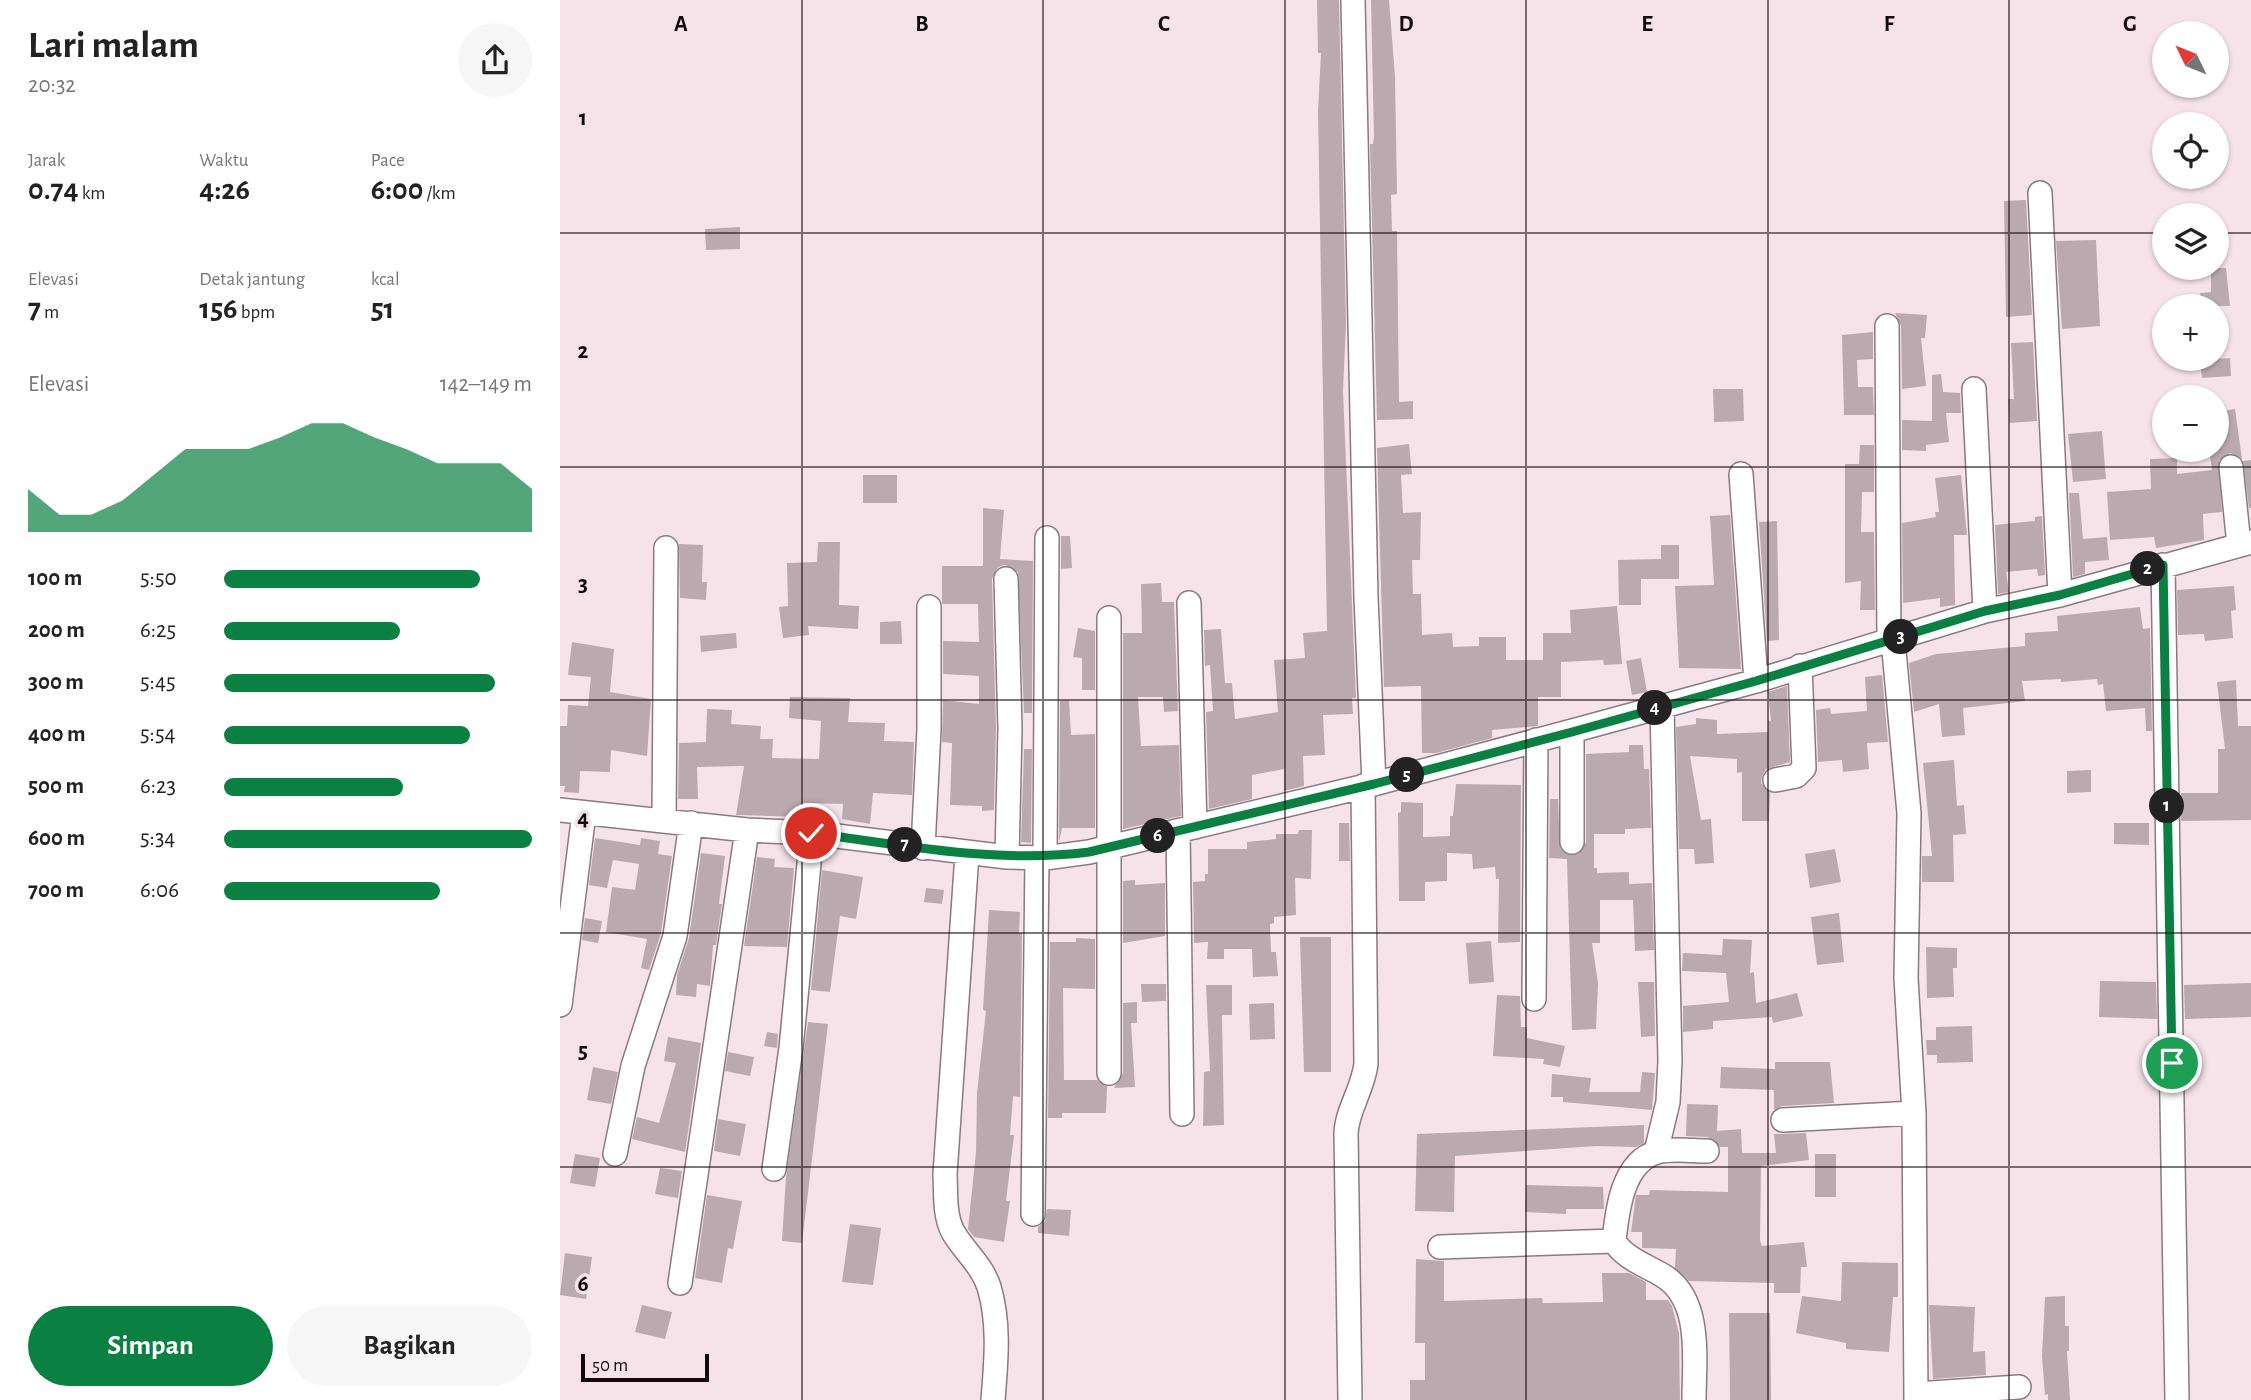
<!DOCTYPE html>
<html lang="id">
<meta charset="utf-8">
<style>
:root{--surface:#fff;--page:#f6f6f6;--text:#222;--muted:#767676;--accent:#0b8043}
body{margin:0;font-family:"Alegreya Sans",sans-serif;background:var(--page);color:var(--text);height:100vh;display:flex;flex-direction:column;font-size:26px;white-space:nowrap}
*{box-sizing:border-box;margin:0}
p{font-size:23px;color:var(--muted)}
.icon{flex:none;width:38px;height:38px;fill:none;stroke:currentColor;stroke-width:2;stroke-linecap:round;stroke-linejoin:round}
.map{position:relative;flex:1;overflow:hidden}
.side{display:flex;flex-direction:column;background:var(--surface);width:560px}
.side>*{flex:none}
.needle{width:46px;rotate:313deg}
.tools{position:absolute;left:1592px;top:21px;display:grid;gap:14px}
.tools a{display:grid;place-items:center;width:77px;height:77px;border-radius:50%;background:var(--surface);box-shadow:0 2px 5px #0004;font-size:35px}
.scale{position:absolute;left:21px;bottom:18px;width:128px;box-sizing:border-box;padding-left:7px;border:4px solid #100a0c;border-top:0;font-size:19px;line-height:24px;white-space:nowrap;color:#100a0c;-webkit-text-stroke:5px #f6e3ea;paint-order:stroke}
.pin{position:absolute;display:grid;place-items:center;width:60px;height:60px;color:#fff;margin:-30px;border:4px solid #fff;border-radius:50%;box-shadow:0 2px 7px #0007}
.km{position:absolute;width:35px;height:35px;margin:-18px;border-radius:50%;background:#222;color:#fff;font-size:19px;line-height:35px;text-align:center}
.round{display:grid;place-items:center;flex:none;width:74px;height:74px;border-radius:37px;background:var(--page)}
.headline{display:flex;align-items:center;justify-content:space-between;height:119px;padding:0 28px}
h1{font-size:38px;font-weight:700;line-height:52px}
.figures{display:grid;grid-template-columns:repeat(3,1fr);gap:10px;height:119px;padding:7px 28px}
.figures div{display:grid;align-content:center}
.figures b{font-size:30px;font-weight:700}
.figures small{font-size:19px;font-weight:400}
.figures p{font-size:19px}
.chart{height:196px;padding:14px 28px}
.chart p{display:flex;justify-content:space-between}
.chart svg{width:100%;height:126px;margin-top:7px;fill:var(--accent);opacity:.7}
.primary-button{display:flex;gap:14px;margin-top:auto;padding:14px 28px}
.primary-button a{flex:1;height:80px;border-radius:42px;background:var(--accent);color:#fff;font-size:28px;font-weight:700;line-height:80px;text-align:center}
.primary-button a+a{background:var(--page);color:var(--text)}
ul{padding:0 28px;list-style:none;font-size:23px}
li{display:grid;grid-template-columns:112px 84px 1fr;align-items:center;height:52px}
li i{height:18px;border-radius:9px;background:var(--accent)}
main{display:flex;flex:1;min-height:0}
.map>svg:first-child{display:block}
.building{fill:#bba9b0}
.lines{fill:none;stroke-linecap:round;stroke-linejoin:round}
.minor-casing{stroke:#8b7a81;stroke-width:26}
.minor{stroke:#fff;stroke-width:23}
.route-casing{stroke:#fff;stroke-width:14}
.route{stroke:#0b8043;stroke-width:9}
.grid{fill:none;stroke:#100a0c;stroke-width:2;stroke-opacity:0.55}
.grid-label{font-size:23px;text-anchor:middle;font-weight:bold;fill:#100a0c;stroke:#f6e3ea;stroke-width:7;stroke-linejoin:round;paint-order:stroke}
</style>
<main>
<section class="side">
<div class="headline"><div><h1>Lari malam</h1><p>20:32</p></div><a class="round"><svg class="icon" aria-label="share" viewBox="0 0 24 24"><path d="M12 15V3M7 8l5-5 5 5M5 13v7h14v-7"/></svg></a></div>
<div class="figures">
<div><p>Jarak</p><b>0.74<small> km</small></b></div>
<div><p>Waktu</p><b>4:26</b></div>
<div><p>Pace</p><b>6:00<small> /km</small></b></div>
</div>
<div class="figures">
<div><p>Elevasi</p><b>7<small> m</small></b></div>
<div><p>Detak jantung</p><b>156<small> bpm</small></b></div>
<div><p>kcal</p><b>51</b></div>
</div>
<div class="chart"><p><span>Elevasi</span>142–149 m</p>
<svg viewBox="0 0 160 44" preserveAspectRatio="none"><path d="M0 44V29L10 38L20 38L30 33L40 24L50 15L60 15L70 15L80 11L90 6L100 6L110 11L120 15L130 20L140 20L150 20L160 29V44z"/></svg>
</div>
<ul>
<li><b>100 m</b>5:50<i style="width:83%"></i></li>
<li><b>200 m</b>6:25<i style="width:57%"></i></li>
<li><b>300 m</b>5:45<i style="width:88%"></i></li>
<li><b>400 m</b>5:54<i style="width:80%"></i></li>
<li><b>500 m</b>6:23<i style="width:58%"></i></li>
<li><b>600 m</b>5:34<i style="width:100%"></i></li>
<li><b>700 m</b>6:06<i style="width:70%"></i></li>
</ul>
<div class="primary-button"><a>Simpan</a><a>Bagikan</a></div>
</section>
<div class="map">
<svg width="1691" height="1400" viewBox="0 0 1691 1400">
<rect width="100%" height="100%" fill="#f6e3ea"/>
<path class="building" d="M757,0h22l7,323 -3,68 13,307h-4l1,16 -30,1 2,40 -22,1 1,30 -20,5v-22l-32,6v24l-43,10 -3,-97 7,-1 -3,-46 -5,1 -1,-36 17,-1 4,54h7l3,36 43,-7 -4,-52 31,-2 -2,-25 24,-2 -9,-520 3,-58h-3z
M811,0h18l6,76 2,118 -6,1 1,36h5l2,171 14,-1v18l-36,1 -7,-276h3l1,-7z
M1466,200l6,115 -26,2 -2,-116z
M180,227v22l-34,1 -1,-21z
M1536,240l4,86 -38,3 -6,-88z
M1651,268h15l4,38h-29l-1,-13 11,-1z
M1335,313l32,2 -2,23h-4l5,48 -24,3 -1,-63z
M1313,332v27l-16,1 1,27h15l1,28h-30l-2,-80z
M1473,342l4,79 -28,2 -1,-24h6l-3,-56z
M1670,358l1,18 -29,2 -2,-18z
M1381,374l2,18 17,1 1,20h-15l3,29 -23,3v6l-24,-1v-30l30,1v-46z
M1153,389h30l1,32 -30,1z
M1675,409l7,50 -12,-6 -11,8 3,51 -19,2 1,26 -48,8 -2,-11 -44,3 -3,-48 44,-3 -1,-30 27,-1v16l35,-4 -3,-20h8v-38z
M1542,431l4,48 -33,3 -5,-48z
M849,444l3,30 -11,1 2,38 18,-1 -1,48h-8l1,34h8l1,41 30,-2 1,14 26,-1v-9h27v23h37v-27h28l-1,-23 47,-4 5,58 -18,1 -1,-5 -42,2v35h-23v29l-46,4v8l-56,15h-14l-1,-67 -37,1 -7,-239z
M1300,445h14v47h-12l-1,40h13l1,78h-15l1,-29 -16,2v-119h14z
M1691,460v48h-2l-6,-47z
M303,475h34v28h-34z
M1401,475l6,60h-13l1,70 -15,2v-9l-37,5 -1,-80 34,-6 -1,-5h4l-4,-34z
M1509,493h10l4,46 24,-2 2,23 -24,2v12l-12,3z
M423,508l21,2 -4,49 33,2 -1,152h-8l-6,-141 -13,-7 -7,2 -6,12 4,150 -2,81 -12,1v-5l-32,-1 2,-62 -10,-1 1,-42 36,4v-28l-36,-2v-33l36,1 -1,-38h-36v-38h41z
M1170,515l11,154 -62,-1 -4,-82 39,-1 -4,-69z
M1482,516l3,59 -7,1 -1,-7 -31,3 3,20 -11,2 -3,-69 40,-4v-4z
M1217,521l2,119 -12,1 -8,-119z
M501,536h9l2,32 -11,1z
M258,542h22l-1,63 20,1 -1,23 -50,-3 1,9 -26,3 -4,-31 9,-1 -1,-43 30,-1z
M119,544l24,1 -1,37h5l-1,18 -26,-2z
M1101,545h18v34h-38v26h-22l-1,-45 43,-1z
M601,583l1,19h12l4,109 -14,1 -1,-15h-25l3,49 38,-1 2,71 -58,13v-196h19l-1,-49z
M1674,586l2,24 -5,1 2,27 -28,3 -1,-7 -26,1 -1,-45z
M1580,607l3,22 7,-1 2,103h-6l-1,-23 -39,3 -3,-27 -5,1 -1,-6 -36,3v-3l-39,2 3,20 -62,7 2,27 -23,2 -3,-33 -25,8 -5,-49 27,-9 89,-8v-13l33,-2 -1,-15z
M341,621l1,23h-22v-22z
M518,628l17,3v59h-13v-32l-9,-1z
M176,633l1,15 -36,4 -1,-16z
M12,642l42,7 -4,43 41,7 -4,57 -36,-6 -1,22 -30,-1 -1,22 -15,-1 1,-6h-5v-60h7l1,-21 20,1 3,-29 -23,-2z
M1081,658l6,34 -15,3 -6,-34z
M1322,675l6,67 -21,1 2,26 -26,3 -1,-12 -24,2 -2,-52 14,-2 1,6 36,-3 -2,-34z
M1676,680l2,46h13v94l-70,1v-28h37v-44h7l-8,-67z
M1227,686l3,76 -24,7 -4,7 -1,7 9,10 -1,28h-27v-49l-5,1v-14l-47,-3 11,64 10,-1 3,44 -19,1 -1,-15h-15l-3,-122 20,-3v-6l21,2v14l51,-2v-11h3l-3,-29z
M230,697l60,1 -2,24 37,1 -1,18 30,1 -2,53 -39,-2 -3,31 -28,-5 1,-15 -40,-1 -1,14 -66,-2 8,-49 -47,1 1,32h-20l1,-56 27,-1 1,-33 25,1 -1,14 30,2 -1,13h13l-1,19 47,1 2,-38 -32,-3z
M509,700l2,35 24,-1v94h-33l-3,14 1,-141z
M1069,745h14l1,24h5l2,59 -26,1v5h-31v34h3v5l32,-1v12l23,-1 2,67 -19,1 -2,-51h-33v43h-8l6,40 -2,46 -24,1 -5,-171 -18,-1 1,-59h8l2,49 6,6h12l8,-12v-88l43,-2z
M464,749h8l-1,94 -10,-1z
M1394,760l3,46 7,-1 2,29 -13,1 1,47h-32v-26h10l-9,-93z
M1531,770v22l-24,1v-22z
M896,784l65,1 -1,157 -22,1 1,-64h-3l-1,-12 -22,2 -1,-15 -25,-1v28l-22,1v19h-26l-1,-88 3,-1v-10l22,1v34l27,-1v-20h3z
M779,823h10l1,38h-11z
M1554,823h35v22l-35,-1z
M739,830h13l-1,49 -16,-1 1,37 -22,2v6l-4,1 1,28h5l2,24 -25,1 -1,-28h-28v10h-17l1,-17 -14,1 -1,-61 12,-1v-7h3v-25h39v-7l29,-3v-5h22z
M35,838l45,7 1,-7 19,3 -2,13 14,2 -11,77 -12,37 -8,-2 6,-29 -41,-7 6,-45 23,3 4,-26 -26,-4 -6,28 -18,-3z
M1275,849l6,33 -31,6 -5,-34z
M141,853l24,3 -6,48h3l-6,41h-3l-3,41 -13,-2 -1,13 -20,-2 1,-20 12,-37z
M197,857l18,2 -1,8 20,1 -7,79 -43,-1z
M262,870l41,7 -7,42 -16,-3 -10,76 -19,-2z
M575,880v5l30,-2v53l-42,7v-62z
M366,888l18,2 -2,14 -18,-2z
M429,910l31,2 -1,21h3l-2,164 -7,-1 -3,39h4l-8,66h4l-6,41 -30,-5 -6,-8 8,-77 1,-59 9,-82 -3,-1z
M1279,913l5,49 -27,3 -6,-48z
M25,918l17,3 -4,22 -16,-3z
M740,937h31v135h-27z
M516,938l19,1v50l-32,-1 1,92h33l10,6 -1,27h-44v5h-14l2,-176h26z
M1163,939l29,1 -2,33 4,-1 2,31 41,-10 6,23 -30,7 -1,-6 -59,4v8l-30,3v-26l46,-4 -3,-29 -44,-2 1,-18 39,2z
M931,941l3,41 -25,2 -3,-41z
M1366,947l31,1v20h-4l1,29 -27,1z
M1540,981l56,1 1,37 -58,-2z
M1078,982h16l1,54 -14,1z
M1691,983v34l-66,2 -1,-34z
M581,984h25v17l-24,1z
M646,985h26v30h-10l2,110 -21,1 1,-54 6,-1z
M937,995l23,1 1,31h6v11l38,8 -5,21 -17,-3 1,-5 -51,-3z
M577,1002v21h-6l4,64 -21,1 9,-15v-70z
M714,1003l1,36 -25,1 -1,-36z
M248,1022l20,2 -26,219 -20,-2 4,-64z
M1412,1026l1,36 -36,1v-8h-10l-1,-15h10v-13z
M207,1032l11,2 -1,14 -13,-2z
M108,1037l33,6 -16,109 -53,-13 5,-22 22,6 17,-60 -12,-2z
M168,1052l26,5 -4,19 -25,-5z
M1215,1062h55l4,41 -52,3 -8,4v-20l-54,-2 1,-21 54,2z
M33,1067l25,5 -7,32 -24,-4z
M1082,1072l13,1 -3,37 -89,-8v-5h-12l1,-23 39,4 -2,14h51z
M1127,1104l31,1 -1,26 24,-2 1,24h34l-2,-19 32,-1 3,27 -48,6 -1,74 2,6 42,-4 3,25h-6l-1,26h-26v-10l-85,-2 -14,-13 1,-19 -34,-1v-16h-11l5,-37h13l1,-5 78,2v-45h-8l-12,-10 -22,-1z
M158,1119l28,5 -6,32 -26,-5z
M1084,1125v18l-8,4 -40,-1 -141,10 -1,56 -39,-1 2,-77z
M15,1154l25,4 -5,29 -25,-4z
M1255,1154h21v43h-21z
M100,1168l22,3 -4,27 -23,-4z
M966,1185l77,2 1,22h-38v5l-41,-2z
M147,1195l35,6 -9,48 -5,-1 -6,35 -27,-5z
M487,1209l24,1 -2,26 -31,-3v-6l7,-6z
M290,1224l31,4 -8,57 -31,-3z
M5,1253l27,4 -6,42 -26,-4z
M856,1259l28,2v40l98,-3 1,5 60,-1 -1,-29h27l17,9v18h22l4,6 7,27 1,67h-270v-20h15v-37h-10z
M1282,1262l56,1v34h-5l-4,55 -43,-3v-6l-50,-10 6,-37 39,5z
M1505,1296v30h4v25h-2l3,49h-22v-6l-3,1 -3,-39 3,-59z
M82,1305l30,7 -7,27 -30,-7z
M1369,1305l46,2 -2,45 12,-1 1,24 -53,4z
M1169,1313h41l1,87h-41z"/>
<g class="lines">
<defs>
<path id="minor" d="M793,0l13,598 8,186
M1480,193l20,402
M1327,326l2,314
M1414,389l11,222
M1671,467l8,78
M1181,474l15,207
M1603,565l14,835
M446,579l4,150 -3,128
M629,603l6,224
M1333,640l16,173 -3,165 8,135 2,287
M1215,780l21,-4 8,-8 -4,-102
M0,810l187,20 65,3 195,24 38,1 44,-6 285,-68 198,-53 184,-50 229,-70 75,-16 191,-53
M104,821l2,-273
M618,831l4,283
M1012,842v-111
M363,848l6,-119v-122
M407,854l-22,320c1,19 -1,41 8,58 11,19 29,33 36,55 11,37 7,75 4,113
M485,858l2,-320
M974,999l2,-259
M0,1005l24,-192
M549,1073v-455
M1223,1120l131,-7
M1096,1152l12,-50 2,-41 -8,-355
M55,1154l18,-88 42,-130 16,-113
M214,1169l17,-121 21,-215
M473,1214l4,-357
M880,1247l174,-6
M120,1283l67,-453
M1356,1394l103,-7
M790,1400l-4,-267c1,-23 17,-44 20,-69l-3,-278
M1134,1400c0,-40 9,-101 -32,-125 -17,-10 -38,-17 -48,-34 3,-29 8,-79 43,-89 14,-4 35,-1 50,-1"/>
</defs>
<use href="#minor" class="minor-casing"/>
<use href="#minor" class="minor"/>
</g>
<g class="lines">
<defs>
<path id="route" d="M251,833c93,12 185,31 278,19l285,-68 198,-52 184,-51 229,-70 75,-16 103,-30 9,498"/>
</defs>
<use href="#route" class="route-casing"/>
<use href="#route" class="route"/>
</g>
<path class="grid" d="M242,0v1400M483,0v1400M725,0v1400M966,0v1400M1208,0v1400M1449,0v1400M0,233h1605M1657,233h34M0,467h1691M0,700h1691M0,933h1691M0,1167h1691"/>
<g class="grid-label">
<text x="121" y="31">A</text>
<text x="362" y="31">B</text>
<text x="604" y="31">C</text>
<text x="846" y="31">D</text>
<text x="1087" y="31">E</text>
<text x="1329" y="31">F</text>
<text x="1570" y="31">G</text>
<text x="23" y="125">1</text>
<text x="23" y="358">2</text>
<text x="23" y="591">3</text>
<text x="23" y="825">4</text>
<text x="23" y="1058">5</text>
<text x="23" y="1291">6</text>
</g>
</svg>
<div class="tools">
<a><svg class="needle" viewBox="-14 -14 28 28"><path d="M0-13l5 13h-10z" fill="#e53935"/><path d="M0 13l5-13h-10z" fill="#767676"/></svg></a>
<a><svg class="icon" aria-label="locate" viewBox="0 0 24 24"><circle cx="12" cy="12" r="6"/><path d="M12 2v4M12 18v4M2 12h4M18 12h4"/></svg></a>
<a><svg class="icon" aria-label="layers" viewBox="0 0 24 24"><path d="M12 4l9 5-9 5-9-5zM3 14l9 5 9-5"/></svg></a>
<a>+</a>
<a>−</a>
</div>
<div class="scale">50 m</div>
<div class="pin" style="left:1612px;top:1063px;background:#1e9e55"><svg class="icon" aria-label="arrive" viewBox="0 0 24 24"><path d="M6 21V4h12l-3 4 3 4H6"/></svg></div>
<div class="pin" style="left:251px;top:833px;background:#d93025"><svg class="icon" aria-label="check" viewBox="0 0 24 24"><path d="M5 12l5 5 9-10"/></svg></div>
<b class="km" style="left:1607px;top:806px">1</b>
<b class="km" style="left:1588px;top:569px">2</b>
<b class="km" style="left:1341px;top:637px">3</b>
<b class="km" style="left:1095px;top:708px">4</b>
<b class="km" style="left:847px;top:775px">5</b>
<b class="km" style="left:598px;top:836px">6</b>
<b class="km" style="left:345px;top:845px">7</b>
</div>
</main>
